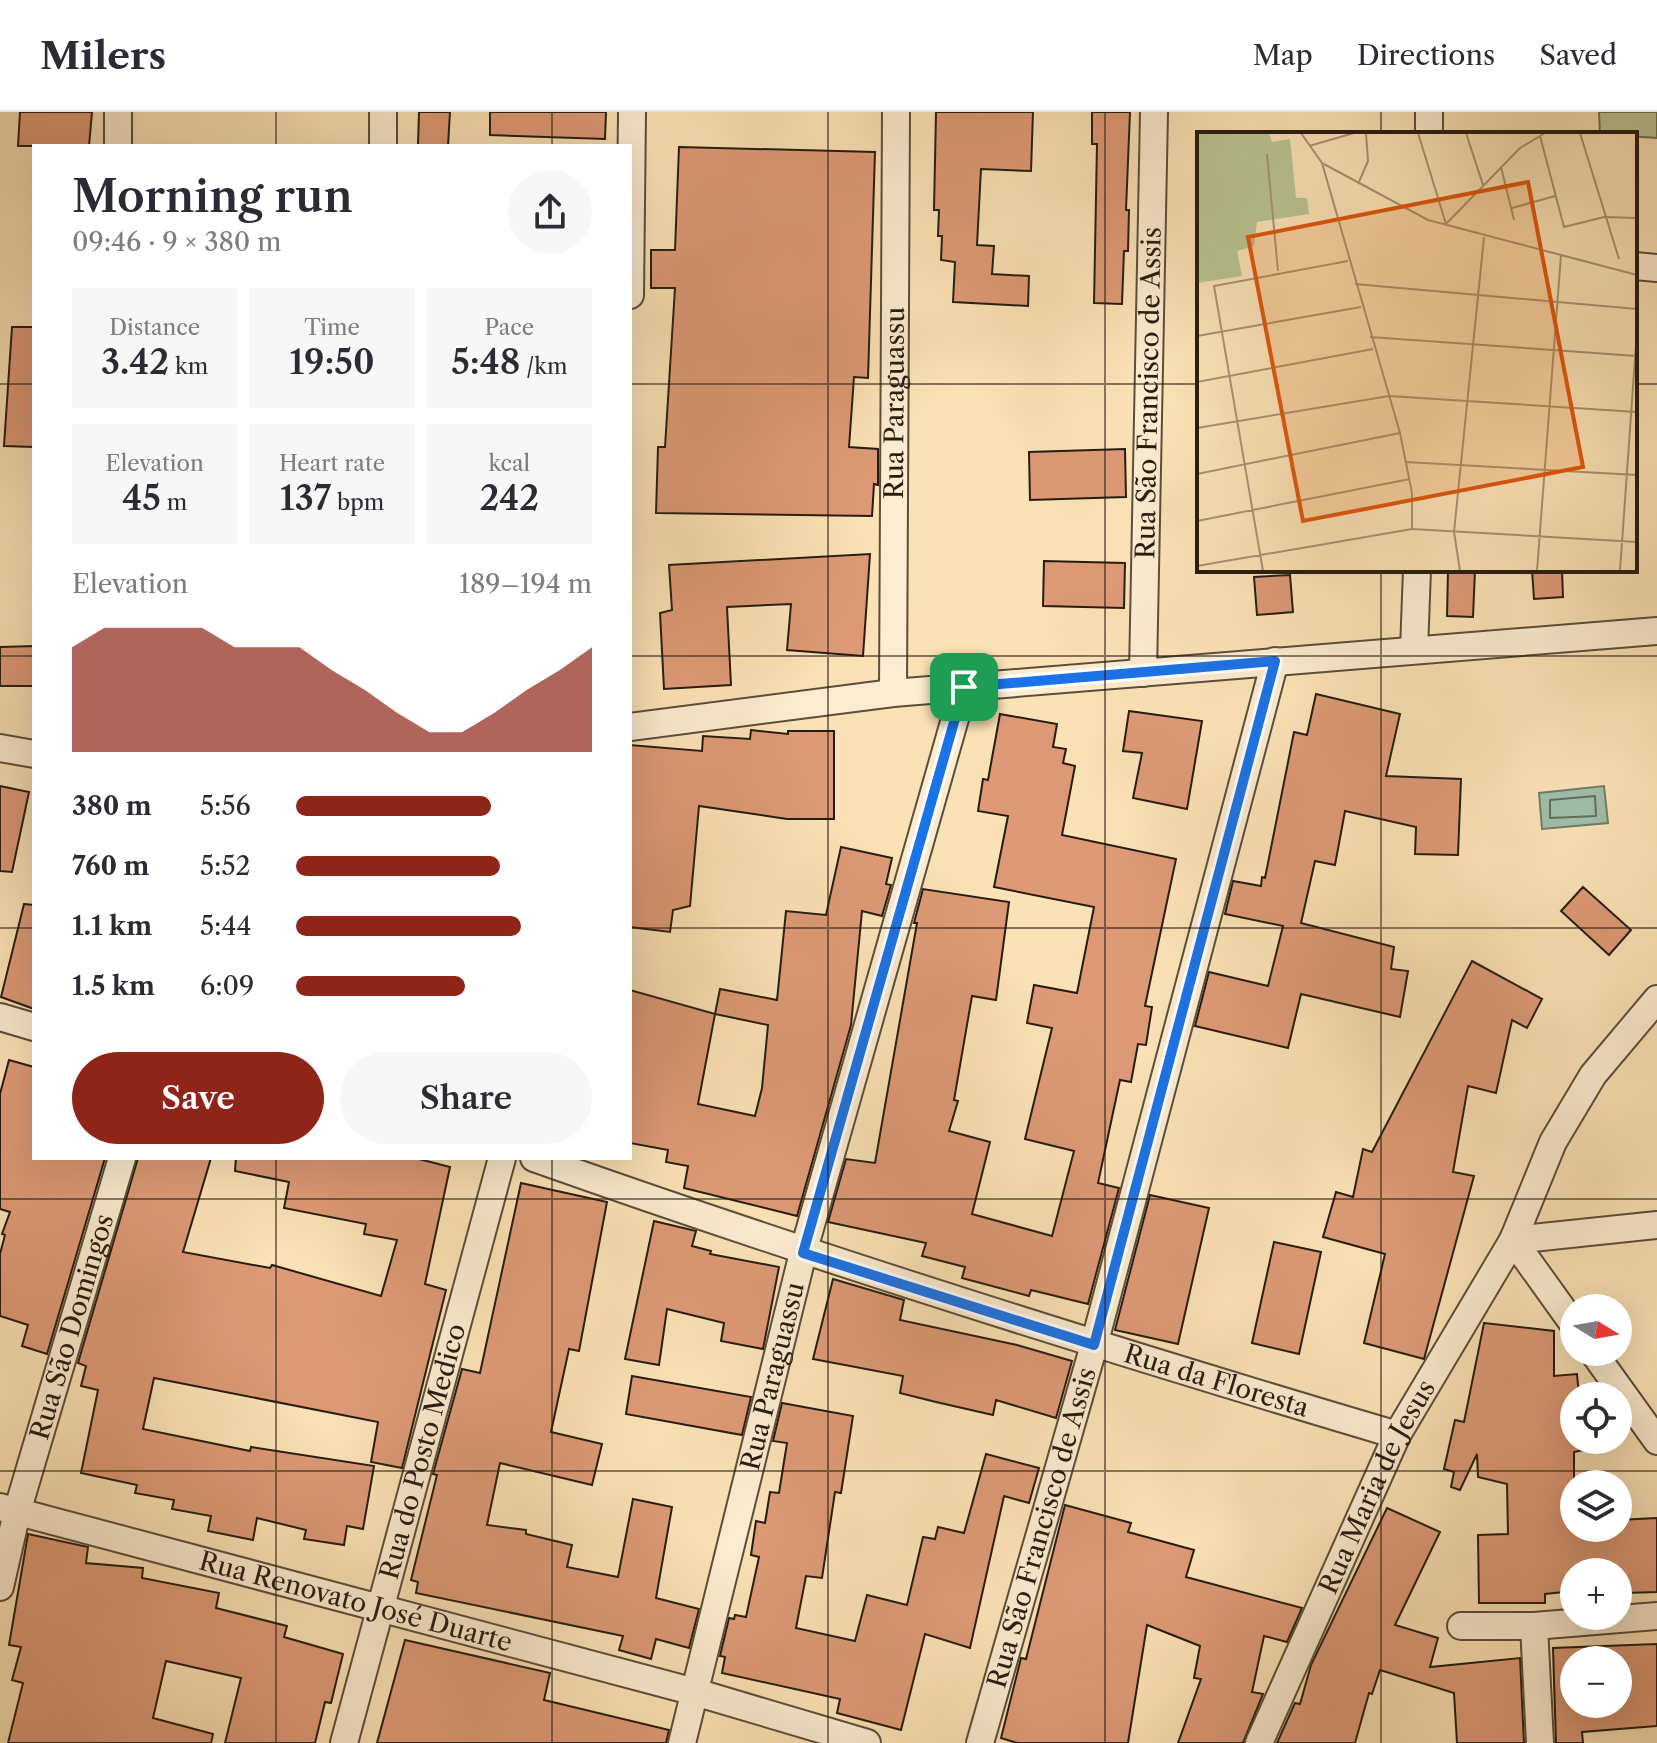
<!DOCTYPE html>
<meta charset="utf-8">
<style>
:root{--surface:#fff;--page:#f7f7f7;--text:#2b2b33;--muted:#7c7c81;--line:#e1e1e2;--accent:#8f2418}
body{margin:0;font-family:"Libre Caslon Text",serif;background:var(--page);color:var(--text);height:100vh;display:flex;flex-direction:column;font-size:30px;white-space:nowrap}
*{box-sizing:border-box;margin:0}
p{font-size:26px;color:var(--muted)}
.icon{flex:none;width:44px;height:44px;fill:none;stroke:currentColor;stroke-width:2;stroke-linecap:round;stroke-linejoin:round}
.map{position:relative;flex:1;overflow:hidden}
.details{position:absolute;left:32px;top:32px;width:600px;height:1016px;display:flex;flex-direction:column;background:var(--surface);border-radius:0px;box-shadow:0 8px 32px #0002}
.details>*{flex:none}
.needle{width:52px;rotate:101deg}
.buttons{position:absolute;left:1560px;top:1182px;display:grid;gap:16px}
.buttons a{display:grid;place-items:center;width:72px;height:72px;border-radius:50%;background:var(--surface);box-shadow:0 8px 32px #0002;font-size:40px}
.pin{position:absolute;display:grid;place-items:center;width:68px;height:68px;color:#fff;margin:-34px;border-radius:16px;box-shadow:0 4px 12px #0006}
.round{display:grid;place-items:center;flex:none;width:84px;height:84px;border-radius:42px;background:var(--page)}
.headline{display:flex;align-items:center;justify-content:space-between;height:136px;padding:0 40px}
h1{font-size:44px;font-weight:600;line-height:60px}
.stats{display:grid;grid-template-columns:repeat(3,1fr);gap:12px;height:136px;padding:8px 40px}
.stats div{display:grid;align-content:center;border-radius:0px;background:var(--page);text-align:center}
.stats b{font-size:34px;font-weight:600}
.stats small{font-size:22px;font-weight:400}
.stats p{font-size:22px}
.chart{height:224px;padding:16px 40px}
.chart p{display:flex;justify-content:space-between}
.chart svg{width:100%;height:144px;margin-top:8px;fill:var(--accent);opacity:.7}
.cta{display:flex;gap:16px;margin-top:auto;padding:16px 40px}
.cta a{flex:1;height:92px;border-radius:48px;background:var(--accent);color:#fff;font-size:32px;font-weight:600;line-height:92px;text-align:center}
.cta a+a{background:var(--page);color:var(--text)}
ul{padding:0 40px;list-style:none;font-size:26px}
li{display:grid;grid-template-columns:128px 96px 1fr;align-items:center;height:60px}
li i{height:20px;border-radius:10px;background:var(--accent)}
header{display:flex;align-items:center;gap:48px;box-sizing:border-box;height:112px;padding:0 40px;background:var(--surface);border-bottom:2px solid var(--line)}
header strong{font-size:38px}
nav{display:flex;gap:44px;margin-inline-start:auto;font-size:28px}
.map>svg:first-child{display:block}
.green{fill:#b9c492;stroke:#707052;stroke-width:2}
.water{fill:#9fbfa9;stroke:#6f7e6c;stroke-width:2}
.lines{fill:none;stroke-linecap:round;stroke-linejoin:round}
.shore{stroke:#626e5d;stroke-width:2}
.building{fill:#dd9976;stroke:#261c11;stroke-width:2;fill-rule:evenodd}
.minor-casing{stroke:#5b4e3a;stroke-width:30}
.minor{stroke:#fcecd0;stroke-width:26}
.route-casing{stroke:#fff;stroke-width:16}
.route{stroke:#1a73e8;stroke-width:10}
.grid{fill:none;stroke:#261c11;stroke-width:2;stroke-opacity:0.55}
.labels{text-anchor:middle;stroke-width:6;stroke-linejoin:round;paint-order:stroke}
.street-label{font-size:26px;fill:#261c11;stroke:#fcecd0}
.inset-road{fill:none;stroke:#a69374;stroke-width:2}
.view{fill:#de560c;fill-opacity:0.15;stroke:#de560c;stroke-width:4}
.inset-edge{fill:none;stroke:#261c11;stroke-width:4}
</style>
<header>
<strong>Milers</strong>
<nav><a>Map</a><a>Directions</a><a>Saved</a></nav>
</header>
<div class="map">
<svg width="1657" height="1631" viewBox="0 0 1657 1631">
<rect width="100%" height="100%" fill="#fbe2b6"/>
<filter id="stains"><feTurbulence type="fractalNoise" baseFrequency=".0025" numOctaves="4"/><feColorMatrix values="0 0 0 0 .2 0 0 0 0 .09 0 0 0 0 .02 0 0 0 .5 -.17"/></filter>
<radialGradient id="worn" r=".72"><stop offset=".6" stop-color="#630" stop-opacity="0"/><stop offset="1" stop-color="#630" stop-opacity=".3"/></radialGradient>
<path class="green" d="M1599,0h58v26l-57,-4z"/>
<path class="water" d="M1604,674l4,37 -66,6 -3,-36z"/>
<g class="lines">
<path class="shore" d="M1595,684l1,20 -46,2v-18z"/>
</g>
<path class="building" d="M20,0h72l-3,34h-71z
M419,0h31l-2,34 -30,-1z
M490,0h116l-1,27 -115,-4z
M936,0h97l-2,59 -50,-2 -4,76 17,1 -2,28 37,2 -1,30 -75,-4 2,-40 -14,-2 1,-24h-4l1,-26h-5z
M1092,0h38l-4,98h3l-1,41h-4l-2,53 -28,-1 3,-159h-5z
M679,35l196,5 -7,226 -14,-1 -5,70 29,2v36l-4,-1 -2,32 -216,-3 2,-66h7l10,-159h-24v-38h24z
M12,215h22v120l-30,-1z
M1125,337l1,48 -96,3 -1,-48z
M870,442l-7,102 -76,-6 4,-46 -64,3 4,78 -67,4 -4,-76 12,-3 -3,-45z
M1044,449l81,2 -1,45 -81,-2z
M1448,458h27l-2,47 -26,-1z
M1532,458h30l1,27 -29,2z
M1290,463l3,37 -36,3 -3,-38z
M34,534v40h-34v-39z
M1316,582l84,20 -14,62 75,3 -3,76 -43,-1 1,-27 -71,-16 -10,54 -20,-4 -14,62 93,24 -3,22 17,2 -8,46 -99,-23 -13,54 -93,-22 14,-54 59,14 15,-60 -58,-12 8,-33 28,5 1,-9 3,1 29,-146 13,3z
M1129,599l73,10 -15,88 -54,-11 9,-45 -19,-2z
M1000,602l57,10 -4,23 13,2 -3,14 12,3 -13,69 114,24 -31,147 7,1 -6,38 -8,-1 -7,38 -11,-2 -22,103 21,5 -31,116 -57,-14 -2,6 -67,-18 3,-11 -43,-11 4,-13 -98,-21 18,-63 29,4 42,-240h-3l9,-34 86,13 -13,98 -24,-4 -18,104 4,1 -9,30 41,11 -18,72 80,22 22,-85 -49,-12 27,-111 -25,-5 7,-38 43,8 17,-86 -100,-20 14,-71 -30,-5 5,-32 5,1z
M751,618l37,4v-3h46v88h-47l-88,-13 -9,100 -17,4 -3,22 -40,-5v-182l72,6 1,-15 47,3z
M0,674l29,6 -17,80 -12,-1z
M841,735l51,11 -6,26 5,1 -9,31 -20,-5 -11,114 -54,191 -113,-28 4,-22 -22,-4 2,-12 -38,-7v-153l85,24 5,-25 57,11 9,-89 40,4zM715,902l53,11 -6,63 -7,28 -57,-12z
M1583,775l48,43 -22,25 -48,-44z
M24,792l10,1v104l-33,-12z
M1472,849l70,38 -15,29 -15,-8 -16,73 -28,-7 -15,86 21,4 -50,183 -60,-16 21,-89 -62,-17 13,-45 17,5 10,-48 9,3z
M9,948l25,7v91h71l-58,196 -25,-8 6,-21 -28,-9v-62l5,-19 -3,-1 8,-22 -10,-3v-115z
M138,1046h73l-28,94 87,16 2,-3 109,31 16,-56 -33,-6 2,-10 -82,-16 5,-26 -54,-11 1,-13h179l35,9 -25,117 21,6 -44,178 -31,-6 7,-40 -224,-44 -11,51 107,22 1,-4 123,19 -11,63 -16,-3 -3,19 -40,-6 2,-9 -49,-12 -4,22 -45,-9 3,-15 -39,-7 2,-9 -39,-7 2,-8 -56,-12 17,-83 -17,-4 5,-20 -8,-3z
M521,1071l86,19 -28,149 -10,-2 -18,83 51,12 -10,41 -92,-22 -13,62 39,5v4l46,11 -5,22 51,10 15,-78 39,8 -16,91 43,11 -10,39 -33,-9 -5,20 -32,-9 4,-14 -207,-43 2,-11 -7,-2 26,-105 -4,-1 29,-105 18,4z
M1150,1083l59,13 -31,136 -63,-14z
M654,1109l42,10 -4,15 19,5 -1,3 69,13 -16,82 -42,-8 3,-18 -57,-14 -8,56 -34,-6z
M1274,1130l47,10 -22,102 -47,-11z
M833,1167l71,21 -4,20 117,25 55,16 -16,57 -60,-18 -3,15 -57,-13 -36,-9 3,-17 -90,-17z
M1484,1211l70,8v45l23,-2 2,22h-5v44h9l1,10 -10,2v76h44v-8l39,-2v74l-31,1v-8l-8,1v-14h-44v19l-29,3v9h-66l-1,-68 30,-1 -1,-50 -29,-7 -1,-23 -17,36 -9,-3 3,-15 -10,-3 11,-49 9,2z
M632,1264l119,21 -9,38 -116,-21z
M782,1291l71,13 -12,77 -6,-1 -13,86 -16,-2 -10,52 59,13 12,-46 40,10 16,-68 12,2 3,-12 26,6 22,-79 53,14 -10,35 -25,-7 -34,152 -45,-14 -24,96 -64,-17 3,-14 -118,-26 3,-16 -5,-1 9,-38 5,1 1,-4 11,2 13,-60 -8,-2 5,-34 9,2 5,-31 9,1 8,-50 -14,-2z
M1065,1393l66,18 -3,9 66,18 -8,27 116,31 -15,34 -23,-6 -12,56 11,2 -20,49h-65l23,-64 -7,-1 6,-32 -53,-21 -19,118h-111l-16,-5 20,-80 5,1z
M1387,1396l53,24 -45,93 43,13 -8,29 90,-9 4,85h-67l-3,-50 -74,-23 -8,24 -3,-1 -14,50h-78l18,-40 5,1 11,-39z
M28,1422l60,13 -2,16 57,5 -1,10 77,15 -3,15 71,18 -3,11 59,17 -12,49 -6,-1 -10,41h-90l16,-65 -75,-17 -13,57 60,16 -2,9h-203l15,-60 -11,-3 9,-33 -12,-2z
M405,1528l145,33 -6,27 125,30 -3,13h-289z
M1657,1532v82l-75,6 1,11h-27l-3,-95zM1574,1548h44v44h-44z"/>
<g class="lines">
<defs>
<g id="minor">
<path d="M118,0v34"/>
<path d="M383,0v34"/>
<path d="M1429,0v22"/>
<path d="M1635,154l22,2"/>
<path d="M630,183l2,-183"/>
<path d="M1414,538l3,-80"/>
<path id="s1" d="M1143,561l11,-561"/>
<path id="s2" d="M893,581l3,-581"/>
<path d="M630,615l263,-34 764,-62"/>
<path d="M0,636l34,6"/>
<path d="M0,905l34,10"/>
<path id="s3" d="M534,1046c285,101 573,191 863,277"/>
<path d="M1513,1128l144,-15"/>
<path d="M1513,1128l61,85"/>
<path d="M1593,1240l64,89"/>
<path id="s4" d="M0,1395l695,185 172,51"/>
<path id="s5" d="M0,1475l17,-75 105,-354"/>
<path d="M1461,1514h73l123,-10"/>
<path d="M1534,1514l6,117"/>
<path id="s6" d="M344,1631l158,-585"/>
<path id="s7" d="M682,1631l121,-490 161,-566"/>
<path id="s8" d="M980,1631l114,-398 181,-684"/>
<path id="s9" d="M1259,1631l138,-308 116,-195 40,-98 40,-67 64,-76"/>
</g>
</defs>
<use href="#minor" class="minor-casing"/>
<use href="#minor" class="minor"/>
</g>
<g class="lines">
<defs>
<path id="route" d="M1275,549l-181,684 -291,-92 161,-566z"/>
</defs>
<use href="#route" class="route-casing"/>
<use href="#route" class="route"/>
</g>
<path class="grid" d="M276,0v34M552,0v34M828,0v1631M1105,0v1631M1381,0v22M0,272h34M630,272h569M1635,272h22M1381,458v1173M0,544h34M630,544h1027M0,816h34M630,816h1027M276,1046v585M552,1046v585M0,1087h1657M0,1359h1657"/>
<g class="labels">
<g class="street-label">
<text dy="9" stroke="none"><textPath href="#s1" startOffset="280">Rua São Francisco de Assis</textPath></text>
<text dy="9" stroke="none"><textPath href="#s2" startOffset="290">Rua Paraguassu</textPath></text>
<text dy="9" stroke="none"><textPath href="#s5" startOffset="270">Rua São Domingos</textPath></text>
<text dy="9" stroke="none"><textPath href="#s7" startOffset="378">Rua Paraguassu</textPath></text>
<text dy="9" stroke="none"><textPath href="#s3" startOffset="718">Rua da Floresta</textPath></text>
<text dy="9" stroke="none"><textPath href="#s6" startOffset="302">Rua do Posto Medico</textPath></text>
<text dy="9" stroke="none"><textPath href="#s9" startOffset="282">Rua Maria de Jesus</textPath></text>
<text dy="9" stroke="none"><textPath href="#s8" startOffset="224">Rua São Francisco de Assis</textPath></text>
<text dy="9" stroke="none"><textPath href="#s4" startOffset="368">Rua Renovato José Duarte</textPath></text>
</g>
</g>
<g transform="translate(1197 20)">
<rect width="440" height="440" fill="#fbe2b6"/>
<path d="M0,1h72l3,9 18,-3 6,59h11l2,16 -52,8 -3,24 -17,5 5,25 -45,7z" fill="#b9c492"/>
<path class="inset-road" d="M104,1l21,30 78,270 12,60v36M221,1l28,91M269,1l17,52M383,1l39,126M343,4l24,91 40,-10 33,1M112,14l45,-13M70,22l11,117M125,31l106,57 209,55M304,35l13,53M161,52l10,-23 -2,-28M315,76l43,-12M249,92l74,-76 25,-15M158,152l282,25M0,204l164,-29M173,205l267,19M0,250l176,-33M0,296l192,-32 248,16M209,330l231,13M0,342l203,-41M0,389l213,-42M0,434l215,-37 225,13M66,439l-49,-285 134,-25M263,439l-6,-39 30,-295M340,439l24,-316M423,439l17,-241"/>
<path class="view" d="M331,50l55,285 -280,54 -55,-284z"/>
<rect width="440" height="440" class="inset-edge"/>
</g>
<rect width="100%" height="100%" filter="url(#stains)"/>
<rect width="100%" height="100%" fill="url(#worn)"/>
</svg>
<div class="buttons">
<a><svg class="needle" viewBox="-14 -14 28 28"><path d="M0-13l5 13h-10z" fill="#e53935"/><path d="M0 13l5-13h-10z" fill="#7c7c81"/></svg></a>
<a><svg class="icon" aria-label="locate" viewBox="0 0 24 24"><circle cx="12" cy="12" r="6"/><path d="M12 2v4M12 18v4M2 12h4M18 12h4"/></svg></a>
<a><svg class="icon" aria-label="layers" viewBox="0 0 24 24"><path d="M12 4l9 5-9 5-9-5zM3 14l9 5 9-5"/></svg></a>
<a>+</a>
<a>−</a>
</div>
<div class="pin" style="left:964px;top:575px;background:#1e9e55"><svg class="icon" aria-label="arrive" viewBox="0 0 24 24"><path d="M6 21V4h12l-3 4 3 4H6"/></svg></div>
<section class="details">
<div class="headline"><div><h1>Morning run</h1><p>09:46 · 9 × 380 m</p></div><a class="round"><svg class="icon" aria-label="share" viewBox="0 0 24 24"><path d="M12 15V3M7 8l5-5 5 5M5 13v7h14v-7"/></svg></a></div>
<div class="stats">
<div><p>Distance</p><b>3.42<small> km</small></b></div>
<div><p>Time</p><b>19:50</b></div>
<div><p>Pace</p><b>5:48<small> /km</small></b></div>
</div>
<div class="stats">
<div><p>Elevation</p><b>45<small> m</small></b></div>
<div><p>Heart rate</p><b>137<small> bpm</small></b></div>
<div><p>kcal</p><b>242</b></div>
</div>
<div class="chart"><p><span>Elevation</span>189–194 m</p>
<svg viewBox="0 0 160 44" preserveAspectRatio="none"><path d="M0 44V12L10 6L20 6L30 6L40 6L50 12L60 12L70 12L80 19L90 25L100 32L110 38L120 38L130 32L140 25L150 19L160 12V44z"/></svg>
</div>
<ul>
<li><b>380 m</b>5:56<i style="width:66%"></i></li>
<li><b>760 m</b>5:52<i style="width:69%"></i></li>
<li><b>1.1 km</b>5:44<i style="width:76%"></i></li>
<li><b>1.5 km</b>6:09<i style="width:57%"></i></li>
</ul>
<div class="cta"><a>Save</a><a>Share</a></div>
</section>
</div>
